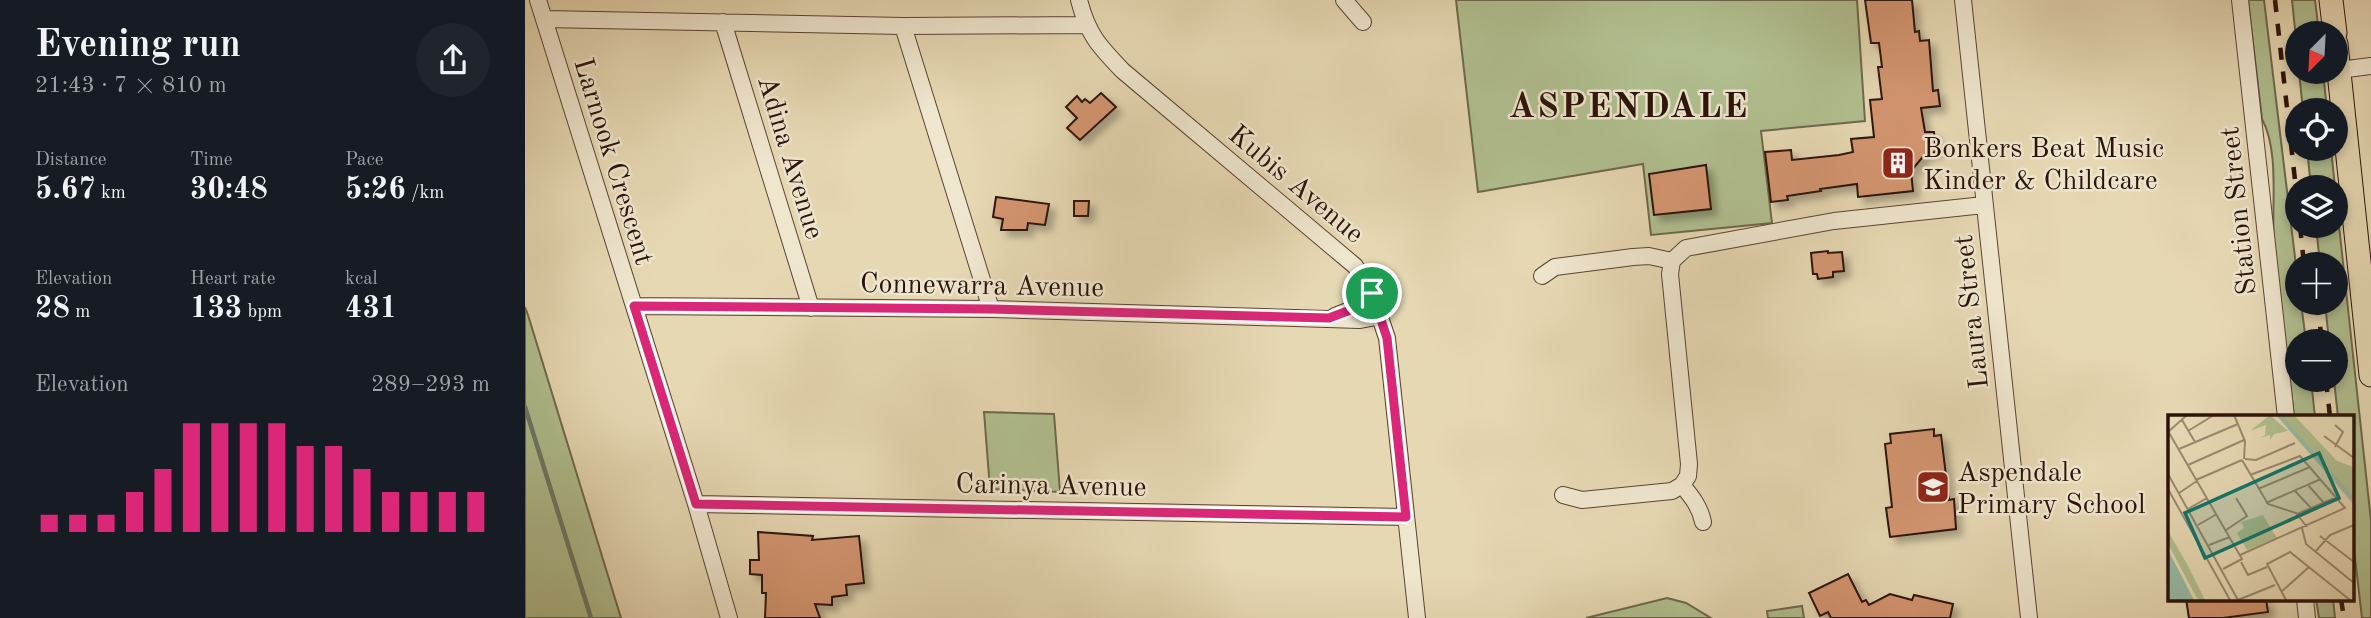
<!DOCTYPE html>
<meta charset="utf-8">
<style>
:root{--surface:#171b24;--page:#20242c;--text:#f1f3f6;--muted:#9ea1a6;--accent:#db2777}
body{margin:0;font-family:"Old Standard TT",serif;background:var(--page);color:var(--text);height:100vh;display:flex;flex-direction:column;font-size:26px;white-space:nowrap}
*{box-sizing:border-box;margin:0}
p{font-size:23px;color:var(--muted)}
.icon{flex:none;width:38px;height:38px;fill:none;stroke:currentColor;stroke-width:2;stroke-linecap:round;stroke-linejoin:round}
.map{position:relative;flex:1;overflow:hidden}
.details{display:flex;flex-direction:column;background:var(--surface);width:525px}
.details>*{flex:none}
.needle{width:46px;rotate:204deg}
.buttons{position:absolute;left:1760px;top:21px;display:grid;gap:14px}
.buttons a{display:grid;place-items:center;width:63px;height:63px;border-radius:50%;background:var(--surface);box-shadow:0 4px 10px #0003;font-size:35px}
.pin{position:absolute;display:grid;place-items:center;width:60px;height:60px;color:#fff;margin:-30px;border:4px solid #fff;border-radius:50%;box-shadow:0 2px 7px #0007}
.round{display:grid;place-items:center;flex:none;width:74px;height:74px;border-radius:37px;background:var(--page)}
.summary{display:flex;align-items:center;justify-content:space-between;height:119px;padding:0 35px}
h1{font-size:38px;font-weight:600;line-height:52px}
.metrics{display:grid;grid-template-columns:repeat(3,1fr);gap:10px;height:119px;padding:7px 35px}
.metrics div{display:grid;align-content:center}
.metrics b{font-size:30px;font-weight:600}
.metrics small{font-size:19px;font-weight:400}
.metrics p{font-size:19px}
.chart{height:196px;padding:14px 35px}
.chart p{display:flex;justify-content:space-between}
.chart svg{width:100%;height:126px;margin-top:7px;stroke:var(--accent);stroke-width:6}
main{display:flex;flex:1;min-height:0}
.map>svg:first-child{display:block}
.green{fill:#b1bf90;stroke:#6e694c;stroke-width:2}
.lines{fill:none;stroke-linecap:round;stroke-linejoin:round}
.stream{stroke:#6c7868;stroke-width:4.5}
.building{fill:#d3956f;stroke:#2c1308;stroke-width:2;filter:url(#shadow)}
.minor-casing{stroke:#5a4433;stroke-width:18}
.highway-casing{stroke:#2c1308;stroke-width:25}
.minor{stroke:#efe6ce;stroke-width:16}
.highway{stroke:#e6d8b3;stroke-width:23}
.rail{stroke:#2c1308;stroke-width:4.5;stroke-dasharray:12 12;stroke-linecap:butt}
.route-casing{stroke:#fff;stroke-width:14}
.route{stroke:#db2777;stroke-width:9}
.labels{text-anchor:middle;stroke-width:5;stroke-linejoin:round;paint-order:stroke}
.poi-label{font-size:28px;fill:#2c1308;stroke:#efe6ce;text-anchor:start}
.street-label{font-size:28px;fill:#2c1308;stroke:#efe6ce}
.district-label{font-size:35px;font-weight:bold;letter-spacing:2px;fill:#2c1308;stroke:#efe6ce}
.inset-river{fill:none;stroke:#97bba8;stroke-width:3.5}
.inset-road{fill:none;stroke:#9c896f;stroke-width:2}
.view{fill:#0f766e;fill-opacity:0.15;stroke:#0f766e;stroke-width:3.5}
.inset-edge{fill:none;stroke:#2c1308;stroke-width:3.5}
</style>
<main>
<section class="details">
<div class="summary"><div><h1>Evening run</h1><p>21:43 · 7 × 810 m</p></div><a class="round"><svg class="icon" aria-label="share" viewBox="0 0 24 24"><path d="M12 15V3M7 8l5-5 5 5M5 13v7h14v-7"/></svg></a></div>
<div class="metrics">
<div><p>Distance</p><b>5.67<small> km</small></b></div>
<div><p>Time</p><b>30:48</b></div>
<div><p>Pace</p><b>5:26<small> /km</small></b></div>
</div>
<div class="metrics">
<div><p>Elevation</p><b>28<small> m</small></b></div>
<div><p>Heart rate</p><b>133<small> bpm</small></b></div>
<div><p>kcal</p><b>431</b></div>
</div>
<div class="chart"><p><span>Elevation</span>289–293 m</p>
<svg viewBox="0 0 160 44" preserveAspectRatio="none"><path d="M5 44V38M15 44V38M25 44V38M35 44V30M45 44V22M55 44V6M65 44V6M75 44V6M85 44V6M95 44V14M105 44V14M115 44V22M125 44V30M135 44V30M145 44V30M155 44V30"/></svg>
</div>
</section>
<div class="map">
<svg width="1846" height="618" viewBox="0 0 1846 618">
<defs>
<filter id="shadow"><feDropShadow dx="6" dy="6" stdDeviation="3.5" flood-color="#0004"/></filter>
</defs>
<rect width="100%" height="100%" fill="#e6d8b3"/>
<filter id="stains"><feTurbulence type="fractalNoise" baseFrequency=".00286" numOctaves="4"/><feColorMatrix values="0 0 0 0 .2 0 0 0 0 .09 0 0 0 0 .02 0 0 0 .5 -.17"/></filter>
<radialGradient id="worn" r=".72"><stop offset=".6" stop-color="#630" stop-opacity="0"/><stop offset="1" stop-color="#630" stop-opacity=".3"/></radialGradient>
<path class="green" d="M931,0h401l8,121 -104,10 11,92 -121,12 -8,-71 -165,28z
M1723,0h16l34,282v21h3l5,38h-8v39h13l4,37h-21c-6,-57 -15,-114 -20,-171 -3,-38 6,-94 -12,-127z
M1767,0h23l4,33h-21v25z
M1774,72h24l4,38h-24z
M1782,149h24l4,38h-24z
M1811,198l35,323v97h-9l-10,-86v-115h-14l-4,-37h2v-39h-7l-4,-38h11v-39h-16l-4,-38h20z
M0,307l3,8 93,303h-96z
M459,412l70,2 6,78 -70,-3z
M1142,598l19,5 25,15h-125z
M1791,599h17l2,19h-16z
M1277,606l2,12h-36l-1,-7z"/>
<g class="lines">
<path class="stream" d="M0,407l66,211"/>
</g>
<path class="building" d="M1340,0h47l3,32 4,-1 1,10 9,-1 4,51 5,-1 2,16 -19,2 4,24h9l2,20 -10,1 -15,18 2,20 -55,6 -1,-13 -37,5 1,2 -34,5 1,4 -17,2 -6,-50 26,-2 1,10 47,-5 14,-3 -2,-13 23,-2 -4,-37 12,-1 -4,-32h4l-3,-24h-8z
M576,93l15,14 -36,33 -13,-12 10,-10 -11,-11 11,-11 5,6 3,-3 5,4z
M1181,165l5,44 -57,6 -5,-41z
M471,197l53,7 -4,21 -17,-2 -1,7h-26l2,-11 -10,-2z
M549,201h15l-1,15h-14z
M1303,251v2l14,-1 2,19 -11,1v5l-15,2 -1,-5h-4l-2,-21z
M1409,429v7l7,-1 8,65 5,-1 2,30 -66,8 -4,-29 6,-1 -7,-63 6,-1 -1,-9z
M233,532l55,4 -1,4 47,-4 5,47 -18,2 1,10 -15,2v8l-17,-1 5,14h-55l1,-25h-4v-18l-12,-1v-14h9z
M1323,574l14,28 4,-2 3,5 21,-11 22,6 2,-5 39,9 -3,14h-119l-3,-6 -8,4 -11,-23z
M1661,599h80l2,13 -45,6h-34z"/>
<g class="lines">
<defs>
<path id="minor" d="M13,0l158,504 33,114
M554,0c9,35 20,46 44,71l232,195 15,22 17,50 30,280
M819,0l19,22
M1438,0l66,618
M1715,0l46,417
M19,19l359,7 183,-1
M198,22l88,286
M378,26l88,283
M1814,70l32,-4
M1017,276l13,-9 78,-10 16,-1 23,5
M109,306l357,3 369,11 21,-4
M810,316l18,-7 19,-16
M1038,495l19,5 90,-9 10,-6
M171,504l710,13
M1178,522c-3,-15 -11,-25 -21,-37l6,-9 1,-12 -19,-190 2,-13 14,-13 148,-27 150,-16
M1780,599l2,19"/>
<path id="highway" d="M1806,0l4,33
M1811,44l35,331"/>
</defs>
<use href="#minor" class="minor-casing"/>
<use href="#highway" class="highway-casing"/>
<use href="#minor" class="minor"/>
<use href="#highway" class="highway"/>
<path class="rail" d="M1750,0l23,207
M1775,226l4,38
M1792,303l5,38
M1801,380l4,37
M1816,599l3,19"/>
</g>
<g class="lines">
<defs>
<path id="route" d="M847,293l15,45 19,179 -710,-13 -62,-198 357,3 338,9 24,-9z"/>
</defs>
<use href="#route" class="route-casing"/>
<use href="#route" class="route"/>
</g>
<defs>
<symbol id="building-square" viewBox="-11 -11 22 22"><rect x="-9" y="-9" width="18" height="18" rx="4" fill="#8f2418" stroke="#efe6ce"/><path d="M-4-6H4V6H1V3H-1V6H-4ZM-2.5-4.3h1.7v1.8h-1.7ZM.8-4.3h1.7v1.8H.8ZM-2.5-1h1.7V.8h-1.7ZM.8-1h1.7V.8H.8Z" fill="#fff"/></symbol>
<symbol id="school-square" viewBox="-11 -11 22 22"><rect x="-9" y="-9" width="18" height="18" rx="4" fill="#8f2418" stroke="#efe6ce"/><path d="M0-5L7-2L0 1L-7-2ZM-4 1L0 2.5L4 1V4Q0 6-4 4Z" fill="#fff"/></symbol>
</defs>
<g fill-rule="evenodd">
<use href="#building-square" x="1354" y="144" width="38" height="38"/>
<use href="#school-square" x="1389" y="468" width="38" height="38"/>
</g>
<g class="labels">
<g class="poi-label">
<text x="1398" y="157">Bonkers Beat Music<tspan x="1398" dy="32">Kinder &amp; Childcare</tspan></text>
<text x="1432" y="481">Aspendale<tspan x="1432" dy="32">Primary School</tspan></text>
</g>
<g class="street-label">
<text transform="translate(267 157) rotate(73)" y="10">Adina Avenue</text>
<text transform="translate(90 161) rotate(73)" y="10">Larnook Crescent</text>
<text transform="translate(772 183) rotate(40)" y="10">Kubis Avenue</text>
<text transform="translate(1712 211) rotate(-96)" y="10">Station Street</text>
<text transform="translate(457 284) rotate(1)" y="10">Connewarra Avenue</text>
<text transform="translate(1445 312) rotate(-96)" y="10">Laura Street</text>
<text transform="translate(526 484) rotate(1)" y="10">Carinya Avenue</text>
</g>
<g class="district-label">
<text x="1104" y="117">ASPENDALE</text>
</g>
</g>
<g transform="translate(1643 415)">
<rect width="186" height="186" fill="#e6d8b3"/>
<path d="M102,0l18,16 -14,3 -4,6v-5l-10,3 5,-3 1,-10 -16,6zM108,0h18l43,46 16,6v37zM95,100l14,23 -30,12 -10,-17 7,-5 -3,-6zM0,116l19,33 18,36h-7l-14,-26 -16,-30z" fill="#b1bf90"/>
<path d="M0,135l11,21 15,29h-26z" fill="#97bba8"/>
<path class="inset-river" d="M111,0l75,85"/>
<path class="inset-road" d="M66,0l11,26 -1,18M14,5l13,22M167,10l8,7 -8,15M0,16l74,128 -19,10M20,16l26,-16M0,17l19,-17M156,21l30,22M11,34l59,-25M77,44l11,1 39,-17M74,45l26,44 28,9 11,14M20,50l56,-25M0,59l70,126M28,65l46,-20M140,70l16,18M0,74l62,111M90,74l52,-22M127,76l16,17M11,78l18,-12M98,88l55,-24M20,94l19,-11M129,99l40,-17M30,110l19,-11M134,113l4,16 48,39M58,115l21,-14 -11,-18M152,121l34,26M41,130l21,-8M147,137l15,-17 24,-10M72,140l105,-47 -45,-52 -50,19M73,147l7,13 19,-8M113,177l28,-25M70,185l37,-15M118,185l-19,-36 23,-12 60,48"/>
<path class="view" d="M151,38l20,45 -134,60 -20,-45z"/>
<rect width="186" height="186" class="inset-edge"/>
</g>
<rect width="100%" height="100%" filter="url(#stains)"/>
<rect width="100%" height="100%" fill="url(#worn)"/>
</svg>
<div class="buttons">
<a><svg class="needle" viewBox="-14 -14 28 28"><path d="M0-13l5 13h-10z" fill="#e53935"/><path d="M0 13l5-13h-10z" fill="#9ea1a6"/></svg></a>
<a><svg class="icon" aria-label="locate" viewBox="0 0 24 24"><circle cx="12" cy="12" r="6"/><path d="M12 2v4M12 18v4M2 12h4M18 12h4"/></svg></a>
<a><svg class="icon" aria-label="layers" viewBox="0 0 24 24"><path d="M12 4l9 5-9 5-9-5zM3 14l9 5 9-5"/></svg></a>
<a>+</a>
<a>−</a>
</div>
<div class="pin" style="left:847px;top:293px;background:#1e9e55"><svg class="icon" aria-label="arrive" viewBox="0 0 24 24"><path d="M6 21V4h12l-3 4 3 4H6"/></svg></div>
</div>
</main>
